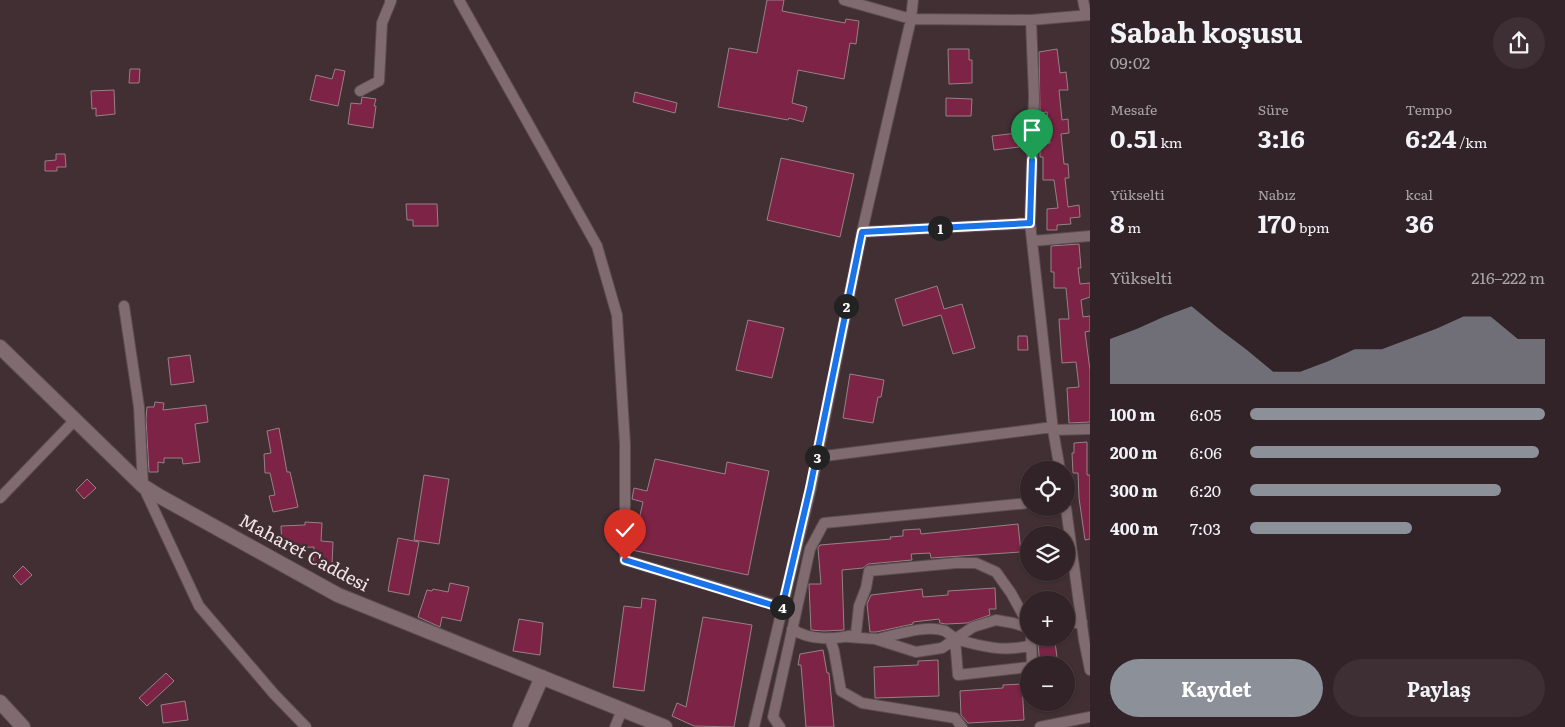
<!DOCTYPE html>
<html lang="tr">
<meta charset="utf-8">
<style>
:root{--surface:#312327;--page:#3d2f33;--text:#f1f3f6;--muted:#a8a4a7;--line:#4c4044;--accent:#8c9099}
body{margin:0;font-family:Literata,serif;background:var(--page);color:var(--text);height:100vh;display:flex;flex-direction:column;font-size:19px;white-space:nowrap}
*{box-sizing:border-box;margin:0}
p{font-size:16px;color:var(--muted)}
.icon{flex:none;width:28px;height:28px;fill:none;stroke:currentColor;stroke-width:2;stroke-linecap:round;stroke-linejoin:round}
.map{position:relative;flex:1;overflow:hidden}
.side{display:flex;flex-direction:column;background:var(--surface);width:475px}
.side>*{flex:none}
.tools{position:absolute;left:1020px;top:461px;display:grid;gap:10px}
.tools a{display:grid;place-items:center;width:55px;height:55px;border-radius:50%;background:var(--surface);box-shadow:0 1px 4px #0004,0 0 0 1px var(--line);font-size:25px}
.pin{position:absolute;display:grid;place-items:center;width:42px;height:42px;color:#fff;margin:-51px -21px;border-radius:50% 50% 50% 0;rotate:-45deg;box-shadow:0 0 5px #0007}
.pin .icon{rotate:45deg}
.km{position:absolute;width:25px;height:25px;margin:-12px;border-radius:50%;background:#222;color:#fff;font-size:14px;line-height:25px;text-align:center}
.round{display:grid;place-items:center;flex:none;width:52px;height:52px;border-radius:26px;background:var(--page)}
.headline{display:flex;align-items:center;justify-content:space-between;height:85px;padding:0 20px}
h1{font-size:28px;font-weight:700;line-height:38px}
.metrics{display:grid;grid-template-columns:repeat(3,1fr);gap:8px;height:85px;padding:5px 20px}
.metrics div{display:grid;align-content:center}
.metrics b{font-size:25px;font-weight:700}
.metrics small{font-size:14px;font-weight:400}
.metrics p{font-size:14px}
.chart{height:140px;padding:10px 20px}
.chart p{display:flex;justify-content:space-between}
.chart svg{width:100%;height:90px;margin-top:5px;fill:var(--accent);opacity:.7}
.primary-button{display:flex;gap:10px;margin-top:auto;padding:10px 20px}
.primary-button a{flex:1;height:58px;border-radius:30px;background:var(--accent);color:#fff;font-size:20px;font-weight:700;line-height:58px;text-align:center}
.primary-button a+a{background:var(--page);color:var(--text)}
ul{padding:0 20px;list-style:none;font-size:16px}
li{display:grid;grid-template-columns:80px 60px 1fr;align-items:center;height:38px}
li i{height:12px;border-radius:6px;background:var(--accent)}
main{display:flex;flex:1;min-height:0}
.map>svg:first-child{display:block}
.building{fill:#7d2345;stroke:#968186}
.lines{fill:none;stroke-linecap:round;stroke-linejoin:round}
.street-casing{stroke:#5b4d51;stroke-width:12}
.secondary-casing{stroke:#5b4d51;stroke-width:16}
.street{stroke:#806b70;stroke-width:10}
.secondary{stroke:#806b70;stroke-width:14}
.route-casing{stroke:#fff;stroke-width:10}
.route{stroke:#1a73e8;stroke-width:6}
.labels{text-anchor:middle;stroke-width:5;stroke-linejoin:round;paint-order:stroke}
.street-label{font-size:18px;fill:#f0e5e7;stroke:#412f34}
</style>
<main>
<div class="map">
<svg width="1090" height="727" viewBox="0 0 1090 727">
<rect width="100%" height="100%" fill="#412f34"/>
<path class="building" d="M767,0h17l-2,11 63,12 1,-4 13,2 -3,23 -6,-1 -6,36 -46,-9 -6,33 15,4 -4,15 -14,-4 -1,2 -70,-13 11,-59 28,5z
M948,49h21v11h3v23l-23,1z
M1057,49l3,24 6,-1 2,18h-9l3,30 6,-1 1,14 -8,1 3,30h4l1,14h-4l3,29 11,-2 1,12 -10,1 1,6 -14,1v5h-10v-21l11,-1 -4,-28h-11v-23h-3v-14h10l-3,-31 -7,1 -1,-61z
M130,69h10l-1,14h-10z
M335,69l10,2 -7,35 -28,-6 6,-25 16,4z
M114,90l1,24 -19,2v-8l-4,1 -1,-18z
M635,92l42,11 -2,10 -42,-11z
M362,97l14,2 -2,7h2l-3,22 -25,-4 3,-21 10,1z
M946,98l26,1 -1,17h-25z
M1018,133l1,14 -25,3 -2,-14z
M56,154h9l1,13h-9v4h-12v-10l11,-1z
M781,158l73,16 -14,63 -73,-17z
M406,204h31l1,22h-25v-6h-6z
M1079,244l2,24h-3l2,16 10,-1v14l-9,3 2,17 7,-1v15l-5,1 5,38v52l-21,1 -2,-35 12,-1 -3,-25 -14,1 -3,-44h10l-3,-31h-12v-16h-3v-26z
M937,286l7,23 18,-5 13,44 -22,6 -12,-39 -38,11 -8,-27z
M748,320l36,8 -12,50 -36,-8z
M1018,336h9l1,14h-10z
M190,355l4,27 -23,3 -3,-27z
M850,374l34,6 -3,17h-3l-5,26 -30,-5z
M155,402l9,1 -1,7 43,-5 2,17 -13,2 5,38 -17,2 -1,-6h-18v5l-6,-1v10h-9l-3,-53 1,-12h7z
M279,428l8,44h3l8,35 -25,5 -4,-16 6,-1 -5,-22h-5l-1,-19 7,-1 -4,-22z
M1087,442v33h3v64l-5,1 -6,-42 -1,-25h-5l-1,-20h2v-10z
M655,459l70,15 2,-12 42,9 -21,104 -116,-25 11,-48 -11,-3 2,-11 13,3z
M424,475l25,4 -10,65 -25,-4z
M87,479l9,9 -12,11 -8,-9z
M305,522l17,1 -1,18 12,1 -1,24 -19,-1 1,-18 -32,1 -1,-22 24,-1z
M1018,524l3,28 -90,6 -1,-5 -19,1 1,6 -44,4 -5,4 -21,2 2,60 -20,1 -13,-1 -2,-46h12l-3,-36 2,-3 71,-6 -1,-2 13,-1v-6l17,-1 1,5z
M398,538l21,4 -10,53 -21,-4z
M23,566l9,9 -11,10 -8,-9z
M450,583l19,4 -8,34 -19,-4 -2,10 -22,-10 9,-27 5,1 1,-2 15,3z
M995,588l1,21h-7l1,6 -23,8 -21,1 -6,-1 -1,-4 -26,3v2l-37,8h-6l-3,-28 4,-9 51,-6 1,8 25,-2v-4z
M642,598l14,2 -12,91 -31,-4 11,-81 17,2z
M703,617l49,8 -18,102 -40,-1 -22,-10 5,-13 9,4z
M519,619l24,4 -3,32 -27,-4z
M1055,642l3,23h-18l-2,-21z
M823,650l4,23h2l5,54h-28l-5,-62h-3l2,-11z
M938,660l1,36 -64,2 -1,-31 44,-2v-4z
M166,673l8,8 -27,25 -8,-8z
M1022,684l2,36 -56,3 -7,-8 -1,-24 43,-3v-3z
M185,701l3,19 -25,3 -2,-18z"/>
<g class="lines">
<defs>
<path id="street" d="M459,0l138,246 20,69 8,129v116l157,47
M844,0l67,19 2,-19
M1083,0l3,15
M1031,20l3,76 -4,127 23,207 7,40
M360,91l19,-10 3,-58 9,-22 -1,-1
M862,232l168,-9
M1033,241l57,-5
M124,306l15,101 4,79 56,120 75,88 32,33
M1053,430l37,-1
M817,457l236,-30
M0,498l75,-78
M1066,508l18,132 6,30
M1066,624l16,-2
M792,629c18,12 44,11 64,5l3,-28 7,-18 3,-17 87,-8h20l20,9 15,21 18,33
M848,637l27,2 41,13 26,-4 31,-21 23,-7 17,3 16,5
M1031,638l1,27
M830,639l4,12 7,40 21,12 93,15 7,9
M877,639c19,-4 50,-15 68,-8 3,2 7,5 10,8
M1029,667l-71,8 -3,-36c25,7 50,14 76,6
M615,727l7,-17
M754,727l57,-239 51,-256 49,-213 120,1 59,-5
M780,727l-7,-10 37,-168 14,-26 205,-20
M1040,727l50,-10"/>
<path id="secondary" d="M0,347l143,139 16,10 179,99 327,132
M0,702l23,25
M520,727l22,-50"/>
</defs>
<use href="#street" class="street-casing"/>
<use href="#secondary" class="secondary-casing"/>
<use href="#street" class="street"/>
<use href="#secondary" class="secondary"/>
</g>
<g class="lines">
<defs>
<path id="route" d="M625,560l157,48 28,-120 52,-256 168,-9 2,-63"/>
</defs>
<use href="#route" class="route-casing"/>
<use href="#route" class="route"/>
</g>
<g class="labels">
<g class="street-label">
<text transform="translate(304 553) rotate(28)" y="6">Maharet Caddesi</text>
</g>
</g>
</svg>
<div class="tools">
<a><svg class="icon" aria-label="locate" viewBox="0 0 24 24"><circle cx="12" cy="12" r="6"/><path d="M12 2v4M12 18v4M2 12h4M18 12h4"/></svg></a>
<a><svg class="icon" aria-label="layers" viewBox="0 0 24 24"><path d="M12 4l9 5-9 5-9-5zM3 14l9 5 9-5"/></svg></a>
<a>+</a>
<a>−</a>
</div>
<div class="pin" style="left:1032px;top:160px;background:#1e9e55"><svg class="icon" aria-label="arrive" viewBox="0 0 24 24"><path d="M6 21V4h12l-3 4 3 4H6"/></svg></div>
<div class="pin" style="left:625px;top:560px;background:#d93025"><svg class="icon" aria-label="check" viewBox="0 0 24 24"><path d="M5 12l5 5 9-10"/></svg></div>
<b class="km" style="left:940px;top:228px">1</b>
<b class="km" style="left:846px;top:306px">2</b>
<b class="km" style="left:817px;top:457px">3</b>
<b class="km" style="left:782px;top:607px">4</b>
</div>
<section class="side">
<div class="headline"><div><h1>Sabah koşusu</h1><p>09:02</p></div><a class="round"><svg class="icon" aria-label="share" viewBox="0 0 24 24"><path d="M12 15V3M7 8l5-5 5 5M5 13v7h14v-7"/></svg></a></div>
<div class="metrics">
<div><p>Mesafe</p><b>0.51<small> km</small></b></div>
<div><p>Süre</p><b>3:16</b></div>
<div><p>Tempo</p><b>6:24<small> /km</small></b></div>
</div>
<div class="metrics">
<div><p>Yükselti</p><b>8<small> m</small></b></div>
<div><p>Nabız</p><b>170<small> bpm</small></b></div>
<div><p>kcal</p><b>36</b></div>
</div>
<div class="chart"><p><span>Yükselti</span>216–222 m</p>
<svg viewBox="0 0 160 44" preserveAspectRatio="none"><path d="M0 44V22L10 17L20 11L30 6L40 17L50 27L60 38L70 38L80 33L90 27L100 27L110 22L120 17L130 11L140 11L150 22L160 22V44z"/></svg>
</div>
<ul>
<li><b>100 m</b>6:05<i style="width:100%"></i></li>
<li><b>200 m</b>6:06<i style="width:98%"></i></li>
<li><b>300 m</b>6:20<i style="width:85%"></i></li>
<li><b>400 m</b>7:03<i style="width:55%"></i></li>
</ul>
<div class="primary-button"><a>Kaydet</a><a>Paylaş</a></div>
</section>
</main>
